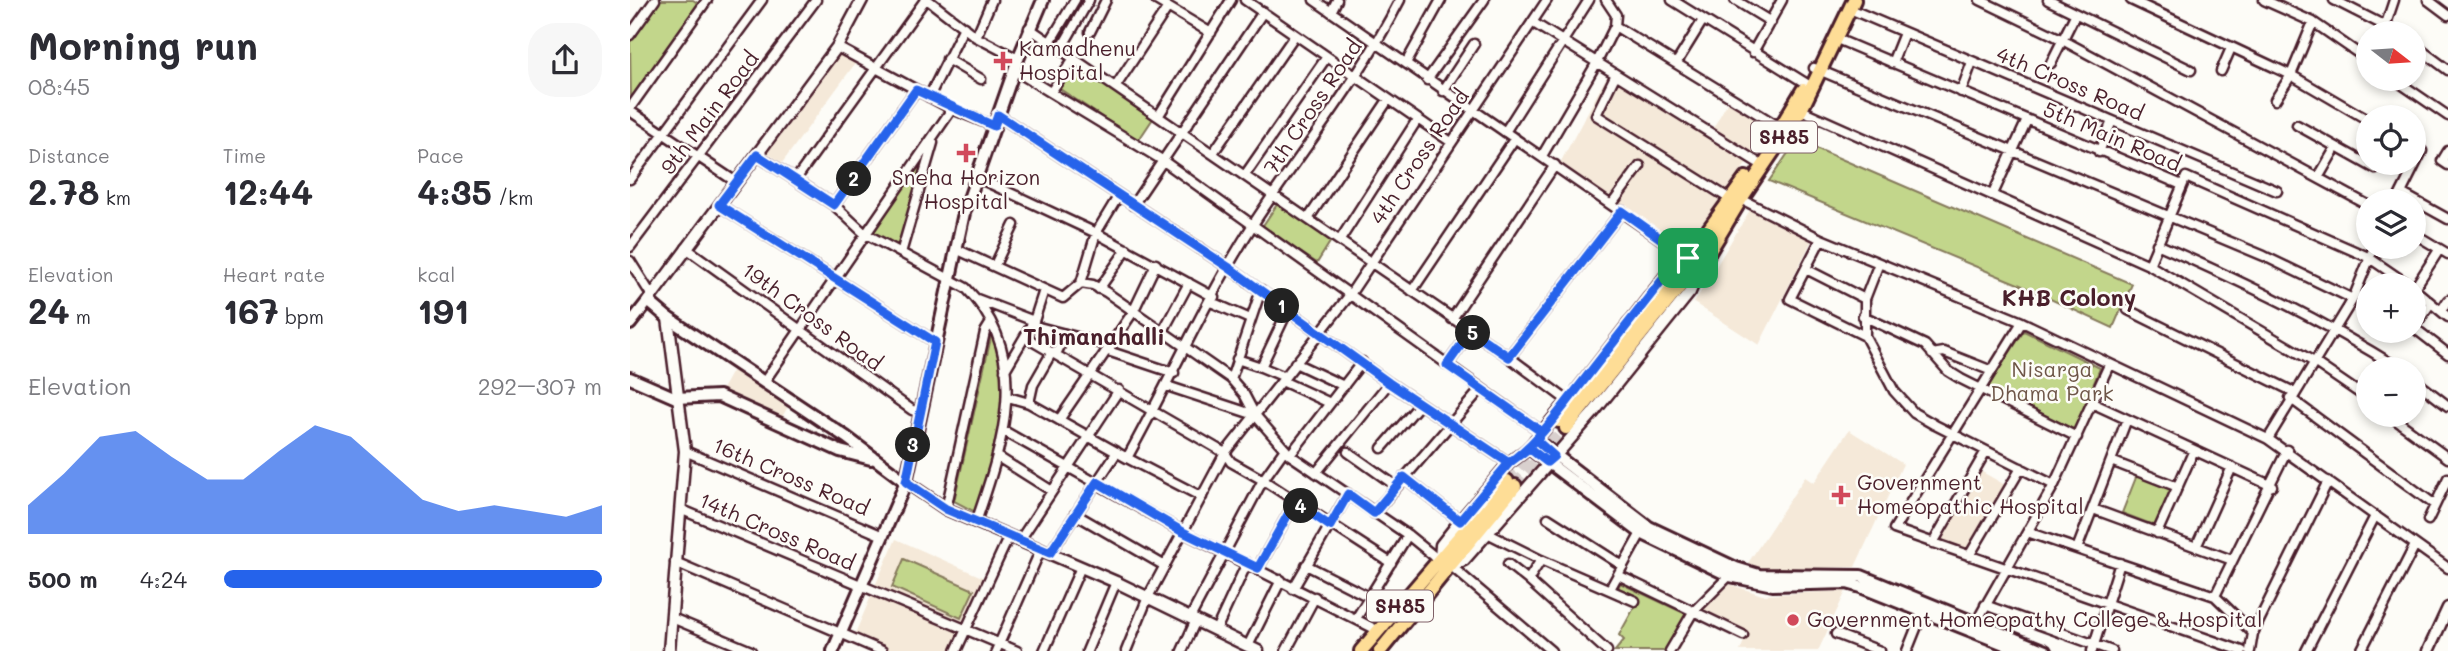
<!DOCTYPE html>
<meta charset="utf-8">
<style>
:root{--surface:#fff;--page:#f7f7f7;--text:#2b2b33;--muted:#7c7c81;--accent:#2563eb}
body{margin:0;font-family:Mali,sans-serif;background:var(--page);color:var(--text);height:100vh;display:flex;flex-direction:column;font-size:26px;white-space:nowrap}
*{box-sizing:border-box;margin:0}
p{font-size:23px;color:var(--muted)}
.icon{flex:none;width:38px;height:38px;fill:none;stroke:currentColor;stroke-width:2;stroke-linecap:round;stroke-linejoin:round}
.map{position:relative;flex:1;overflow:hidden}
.sheet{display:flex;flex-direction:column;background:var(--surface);width:630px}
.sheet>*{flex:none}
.needle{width:46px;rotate:107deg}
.controls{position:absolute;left:1726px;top:21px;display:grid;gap:14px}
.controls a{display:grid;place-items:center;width:70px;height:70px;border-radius:50%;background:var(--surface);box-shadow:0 4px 10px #0003;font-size:35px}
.pin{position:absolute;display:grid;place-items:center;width:60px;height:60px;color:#fff;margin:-30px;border-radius:14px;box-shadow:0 4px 10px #0006}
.km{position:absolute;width:35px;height:35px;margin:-18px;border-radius:50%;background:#222;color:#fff;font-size:19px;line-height:35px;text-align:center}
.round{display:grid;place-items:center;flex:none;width:74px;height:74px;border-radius:28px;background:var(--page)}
.headline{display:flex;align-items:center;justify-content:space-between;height:119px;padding:0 28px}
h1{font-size:38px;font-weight:700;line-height:52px}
.stats{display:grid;grid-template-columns:repeat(3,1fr);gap:10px;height:119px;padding:7px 28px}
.stats div{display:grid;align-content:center}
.stats b{font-size:35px;font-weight:700}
.stats small{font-size:19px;font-weight:400}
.stats p{font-size:19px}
.chart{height:196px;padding:14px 28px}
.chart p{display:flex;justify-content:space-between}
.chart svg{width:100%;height:126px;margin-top:7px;fill:var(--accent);opacity:.7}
ul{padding:0 28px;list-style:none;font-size:23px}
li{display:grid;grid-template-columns:112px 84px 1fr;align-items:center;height:52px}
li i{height:18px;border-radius:9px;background:var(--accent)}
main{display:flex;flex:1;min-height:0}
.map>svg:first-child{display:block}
.built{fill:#f5e9d9}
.green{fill:#c2d68b;stroke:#867a5b;stroke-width:2}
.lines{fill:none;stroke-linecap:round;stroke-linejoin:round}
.primary-tunnel{stroke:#d9d0ce;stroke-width:12;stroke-dasharray:12 6;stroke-linecap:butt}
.minor-casing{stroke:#4a1f2b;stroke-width:13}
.tertiary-casing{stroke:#4a1f2b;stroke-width:15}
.secondary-casing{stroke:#4a1f2b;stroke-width:16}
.primary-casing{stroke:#4a1f2b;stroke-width:18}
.minor{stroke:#fdfcf7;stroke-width:8}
.tertiary{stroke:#fdfcf7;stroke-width:10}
.secondary{stroke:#fdfcf7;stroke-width:10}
.primary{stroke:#fedd96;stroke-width:12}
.route-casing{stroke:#fff;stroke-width:14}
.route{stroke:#2563eb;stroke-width:9}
.poi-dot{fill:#d1495b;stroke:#fdfcf7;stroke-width:2.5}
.labels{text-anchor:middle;stroke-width:5;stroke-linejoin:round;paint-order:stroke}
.shield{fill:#fdfcf7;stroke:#806168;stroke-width:2}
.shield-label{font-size:19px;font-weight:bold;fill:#4a1f2b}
.poi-label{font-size:21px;fill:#4a1f2b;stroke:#fdfcf7;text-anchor:start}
.street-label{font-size:21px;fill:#4a1f2b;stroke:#fdfcf7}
.park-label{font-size:21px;fill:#6e5648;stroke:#fdfcf7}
.neighbourhood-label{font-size:23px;font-weight:bold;fill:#4a1f2b;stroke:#fdfcf7}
</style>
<main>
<section class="sheet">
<div class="headline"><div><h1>Morning run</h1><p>08:45</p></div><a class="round"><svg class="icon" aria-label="share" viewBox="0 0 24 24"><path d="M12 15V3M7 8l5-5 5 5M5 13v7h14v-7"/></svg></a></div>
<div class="stats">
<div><p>Distance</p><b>2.78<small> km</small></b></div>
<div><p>Time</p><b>12:44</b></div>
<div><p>Pace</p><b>4:35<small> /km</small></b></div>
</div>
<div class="stats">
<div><p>Elevation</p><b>24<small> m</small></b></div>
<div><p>Heart rate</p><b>167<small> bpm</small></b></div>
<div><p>kcal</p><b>191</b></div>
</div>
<div class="chart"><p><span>Elevation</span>292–307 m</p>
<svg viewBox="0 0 160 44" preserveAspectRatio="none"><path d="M0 44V34L10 23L20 10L30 8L40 17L50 25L60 25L70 15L80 6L90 10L100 21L110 32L120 36L130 34L140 36L150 38L160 34V44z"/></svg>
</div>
<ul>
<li><b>500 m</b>4:24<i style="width:100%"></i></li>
</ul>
</section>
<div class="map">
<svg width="1818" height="651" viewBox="0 0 1818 651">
<rect width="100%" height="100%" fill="#fdfcf7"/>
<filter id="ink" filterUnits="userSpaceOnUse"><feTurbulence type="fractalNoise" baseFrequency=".0143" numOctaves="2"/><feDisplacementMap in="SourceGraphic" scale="14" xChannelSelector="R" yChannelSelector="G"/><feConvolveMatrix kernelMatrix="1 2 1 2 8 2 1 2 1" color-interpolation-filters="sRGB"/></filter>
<g filter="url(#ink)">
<path class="built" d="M211,53l16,8 -75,102 -15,-10z
M981,69l101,61 18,-32 44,28 -90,122 -124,-85z
M1120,210l62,30 -53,105 -65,-42z
M105,366l55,37 -9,16 -60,-28z
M1219,430l54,34 -48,103 -93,2 -14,-6 57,-86 9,6z
M1347,469l30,17 -38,65 -31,-12z
M266,539l88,39 -21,49 -89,-39z
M1096,583l36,12 84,-4 -28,60h-78l8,-20 -46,-20z
M242,594l88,38 -8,19h-63l-35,-15z"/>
<path class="green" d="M28,0h35l6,4 -68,99 -1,-61z
M442,63l82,54 -16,24 -81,-54z
M1167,140l335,144 -19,44 -95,-44 -249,-103z
M296,154l-28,94 -28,-16z
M648,203l54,36 -15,24 -55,-36z
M1394,331l76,37 -25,62 -88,-43z
M362,333c25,61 2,120 -17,179l-21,-11z
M1507,475l36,13 -17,38 -34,-13z
M274,559l70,31 -13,28 -69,-31z
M990,583l66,31 -20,37h-51l9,-11 -5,-5 20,-36 -21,-10z"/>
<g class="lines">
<path class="primary-tunnel" d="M877,481l52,-60
M885,486l51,-58"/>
<defs>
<path id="minor" d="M298,0l48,37 42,22
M526,0l55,33
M615,0l206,142
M684,0l374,258
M976,0l10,15 -1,11
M1042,0l135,84
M1105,0l36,22
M1350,0l75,36 313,169
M1418,0l143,70
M1501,0l160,75 77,45
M1634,0l49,22 55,38
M1704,0l65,33
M1798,0l20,15
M1220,9l427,182
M701,12l6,-12
M902,22l225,140
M399,28l480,329 59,44
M460,32l16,-32
M1753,33l11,-33
M0,35l25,-35
M346,37l16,-37
M1207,39l345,146
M420,42l25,-42
M1783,44l35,26
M207,47l115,62
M431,49l28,-49
M1123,52l29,-52
M317,59l34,20
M1047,62l26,-42
M776,63l35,-63
M1262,63l12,-30
M1421,63l24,-48
M1184,68l450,188 89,43
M384,70l148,90 380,272
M1591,71l10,-23
M985,76l-19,39 134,84
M1764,79l54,37
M797,80l57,-80
M486,86l52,-79
M813,91l31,-47
M421,92l23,-34
M1331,92l11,-30
M299,97l35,-70
M1645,100l16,-25 22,-53
M0,108l77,-108
M1171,110l348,155 165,97 54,37
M0,111l106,71
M368,115l230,152 161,116 120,80
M529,115l72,-115
M1667,125l79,44
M875,132l84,-132
M1818,151l-6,10 6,4
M1469,152l13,-31
M583,153l82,-118
M127,155l77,50 30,28 102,55c67,67 37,156 10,234
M912,156l54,-92 19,-38 166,102
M615,175l81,-117
M346,177l120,56 118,64
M1688,178l18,-31
M0,179l132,-179
M166,179l129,-179
M1771,193l47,26
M1363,194l34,-74
M1111,199l80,40 201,83 246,117 180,129
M1767,201l25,-50 -9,-5
M982,204l28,-38
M89,205l216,137
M204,205l82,-115
M503,205l130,-193
M678,219l80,-119
M1783,233l35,21
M1191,239l-31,60 75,37
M710,240l77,-120
M1527,244c88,39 162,74 243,125
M0,247l186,-247
M56,248l226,162 8,2
M326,249l107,49 18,-15 12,2 13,7 125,87 13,15 11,21 35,40 118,80 32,26
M271,253l32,-110
M0,261l22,35
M1249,263l-14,36v37l29,55 20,22 21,12 119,60
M365,265l19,-40
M1519,265l37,-88 182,80 41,28
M1176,269l59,30
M451,283l15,-50 23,-38
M1783,288l35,29
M469,289l28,-40
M1784,289l25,-39
M782,291l103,-153
M347,299l57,22
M581,302l39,17
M1498,310l166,82
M1811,311l7,-11
M1233,316l62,29 23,26 13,8 116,58
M822,319l103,-154
M1392,322l-128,207 348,122
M401,325l80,21
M1783,327l35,27
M1784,327l17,-24
M532,333l27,-50
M395,337l200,116 6,9 32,18 -73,138
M478,351l66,22
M426,354l10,-20
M1302,354l12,-2 48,19
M879,357l113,-146
M607,359l24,8
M665,363l49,23
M817,365l24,-34
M375,370l29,-49 10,-31
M655,377l-24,-10 27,-57
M601,379l30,-89
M1783,379l35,27
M652,381l48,22
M134,382l188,-273 42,17
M537,386l88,29
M378,397l21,6 98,55c43,-77 79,-160 127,-235 50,-76 104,-141 146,-223
M1660,398l145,107
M399,403l4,-18 19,-33
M1462,403l180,83
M1759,415l59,43
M429,420l74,-108 23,-48
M374,431l179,101 196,99
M1638,439l85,-140 21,-52
M752,448l38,-44
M655,449l-22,31 128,83
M55,451l198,85
M718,452l48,34
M660,455l72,-93
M368,457l54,34
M497,458l75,39
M1481,461l67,26
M686,473l73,-90
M774,477l56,44
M50,509l337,142
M316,509l39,-177 5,-8
M1463,509l139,51
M744,513l107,-124
M445,514l90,52
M918,518l75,48
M1798,520l20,-42
M857,533l54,27 -13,20 79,71
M1400,533l185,63 38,37
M1527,533l37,-83
M390,540l99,-150
M1303,543l53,-92
M1566,547l36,-80
M1447,549l50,-130
M420,553l67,-101
M1339,556l52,-88
M911,560l94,41
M45,562l207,89
M878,564l20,16
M676,565l63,32
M821,566l100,85
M628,568l37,-66
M988,575l125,60
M663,589l55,-95
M980,589l31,-56
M1585,596l72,-146
M1355,605l127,46
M727,617l51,-82
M42,618l79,33
M1344,626l80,-141 55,-120
M586,630l31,-67
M1206,634l44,17
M618,646l33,-66
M326,651l53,-115
M366,651l45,-102
M414,651l37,-84
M457,651l29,-69
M496,651l22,-54 77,-144 124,-157 198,-296
M552,651l14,-31
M656,651l29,-54
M1040,651l23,-39 39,-39
M1277,651l16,-40
M1462,651l28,-88
M1620,651l3,-18 75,-152
M1676,651l69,-135
M1731,651l54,-106"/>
<path id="tertiary" d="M18,301l189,-254 25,-47
M38,318l17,133 -16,200
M948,389l92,-119 17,-12
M276,482l40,27 170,73 142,69
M810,560l1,-15 19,-24 49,-58 20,-15 33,-40
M821,566l13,-6 129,-147 97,-121 9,-22
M1798,651l20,-43"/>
<path id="secondary" d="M0,324l18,-23 20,17 178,119 60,45
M0,378l46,20 43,-2 121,55 31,8
M906,440l113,87 87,41 23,7 102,1 184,75
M899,448l112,85 89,43 43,9 74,-2 14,4 161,64
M203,651l73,-169 58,-269 54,-154 25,-59"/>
<path id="primary" d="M1152,125l21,-35
M929,421l120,-147 9,-16 58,-80
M936,428l115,-143 19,-18 41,-68 60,-89 53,-110
M731,651l146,-170
M750,651l135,-165"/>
</defs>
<use href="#minor" class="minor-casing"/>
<use href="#tertiary" class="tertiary-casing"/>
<use href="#secondary" class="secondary-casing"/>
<use href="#primary" class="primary-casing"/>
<use href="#minor" class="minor"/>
<use href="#tertiary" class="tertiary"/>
<use href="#secondary" class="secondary"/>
<use href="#primary" class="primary"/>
</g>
</g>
<g class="lines" filter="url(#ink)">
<defs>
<path id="route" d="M1058,258l-18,12c-30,38 -59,76 -89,114 -22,28 -43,58 -72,79l-120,-80 -161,-116 -230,-152 -4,11 -78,-36 -82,115 -77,-50 -38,50 216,137 -29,140 40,27 104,44 47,-71 86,50 75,36 37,-66 35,24 18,-32 26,19 30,-36 56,44 49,-58 20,-15 18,14 7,-6 -18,-16 6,-8 -95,-67 24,-34 38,26 113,-146 66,47"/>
</defs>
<use href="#route" class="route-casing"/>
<use href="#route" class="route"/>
</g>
<g class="poi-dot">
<path d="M369.5 50.5h7v7h7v7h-7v7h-7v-7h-7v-7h7z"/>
<path d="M332.5 142.5h7v7h7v7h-7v7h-7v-7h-7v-7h7z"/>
<path d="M1207.5 484.5h7v7h7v7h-7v7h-7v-7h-7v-7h7z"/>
<circle cx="1163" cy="620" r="7"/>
</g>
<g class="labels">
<g class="shield">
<rect x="1121" y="121.5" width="66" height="31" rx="5"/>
<rect x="737" y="590.5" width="66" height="31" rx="5"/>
</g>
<g class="shield-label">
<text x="1154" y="144">SH85</text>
<text x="770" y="613">SH85</text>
</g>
<g class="poi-label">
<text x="389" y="56">Kamadhenu<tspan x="389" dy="24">Hospital</tspan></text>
<text x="336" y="185" text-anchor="middle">Sneha Horizon<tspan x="336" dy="24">Hospital</tspan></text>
<text x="1227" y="490">Government<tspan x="1227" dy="24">Homeopathic Hospital</tspan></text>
<text x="1177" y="627">Government Homeopathy College &amp; Hospital</text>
</g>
<g class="street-label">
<text transform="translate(1440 84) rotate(23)" y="7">4th Cross Road</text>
<text transform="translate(683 107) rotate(-56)" y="7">7th Cross Road</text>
<text transform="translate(80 113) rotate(-53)" y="7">9th Main Road</text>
<text transform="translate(1482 137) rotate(23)" y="7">5th Main Road</text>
<text transform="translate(790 157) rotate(-56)" y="7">4th Cross Road</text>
<text transform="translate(182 317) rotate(36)" y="7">19th Cross Road</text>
<text transform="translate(161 477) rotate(23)" y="7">16th Cross Road</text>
<text transform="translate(147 532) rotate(23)" y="7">14th Cross Road</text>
</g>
<g class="park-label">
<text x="1422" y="377">Nisarga<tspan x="1422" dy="24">Dhama Park</tspan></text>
</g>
<g class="neighbourhood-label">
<text x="1439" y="306">KHB Colony</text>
<text x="464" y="345">Thimanahalli</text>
</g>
</g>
</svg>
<div class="controls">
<a><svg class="needle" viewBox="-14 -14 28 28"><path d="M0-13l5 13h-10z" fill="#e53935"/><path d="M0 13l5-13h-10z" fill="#7c7c81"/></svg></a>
<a><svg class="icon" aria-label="locate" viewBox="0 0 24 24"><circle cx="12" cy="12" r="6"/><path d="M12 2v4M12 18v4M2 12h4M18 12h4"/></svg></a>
<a><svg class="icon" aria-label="layers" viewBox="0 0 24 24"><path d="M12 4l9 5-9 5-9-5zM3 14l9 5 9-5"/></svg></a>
<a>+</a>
<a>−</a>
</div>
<div class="pin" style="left:1058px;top:258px;background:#1e9e55"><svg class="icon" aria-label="arrive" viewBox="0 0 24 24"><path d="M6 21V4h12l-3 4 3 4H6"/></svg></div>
<b class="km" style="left:652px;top:306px">1</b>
<b class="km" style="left:224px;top:179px">2</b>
<b class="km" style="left:283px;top:445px">3</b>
<b class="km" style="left:671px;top:506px">4</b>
<b class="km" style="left:843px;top:333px">5</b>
</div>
</main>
